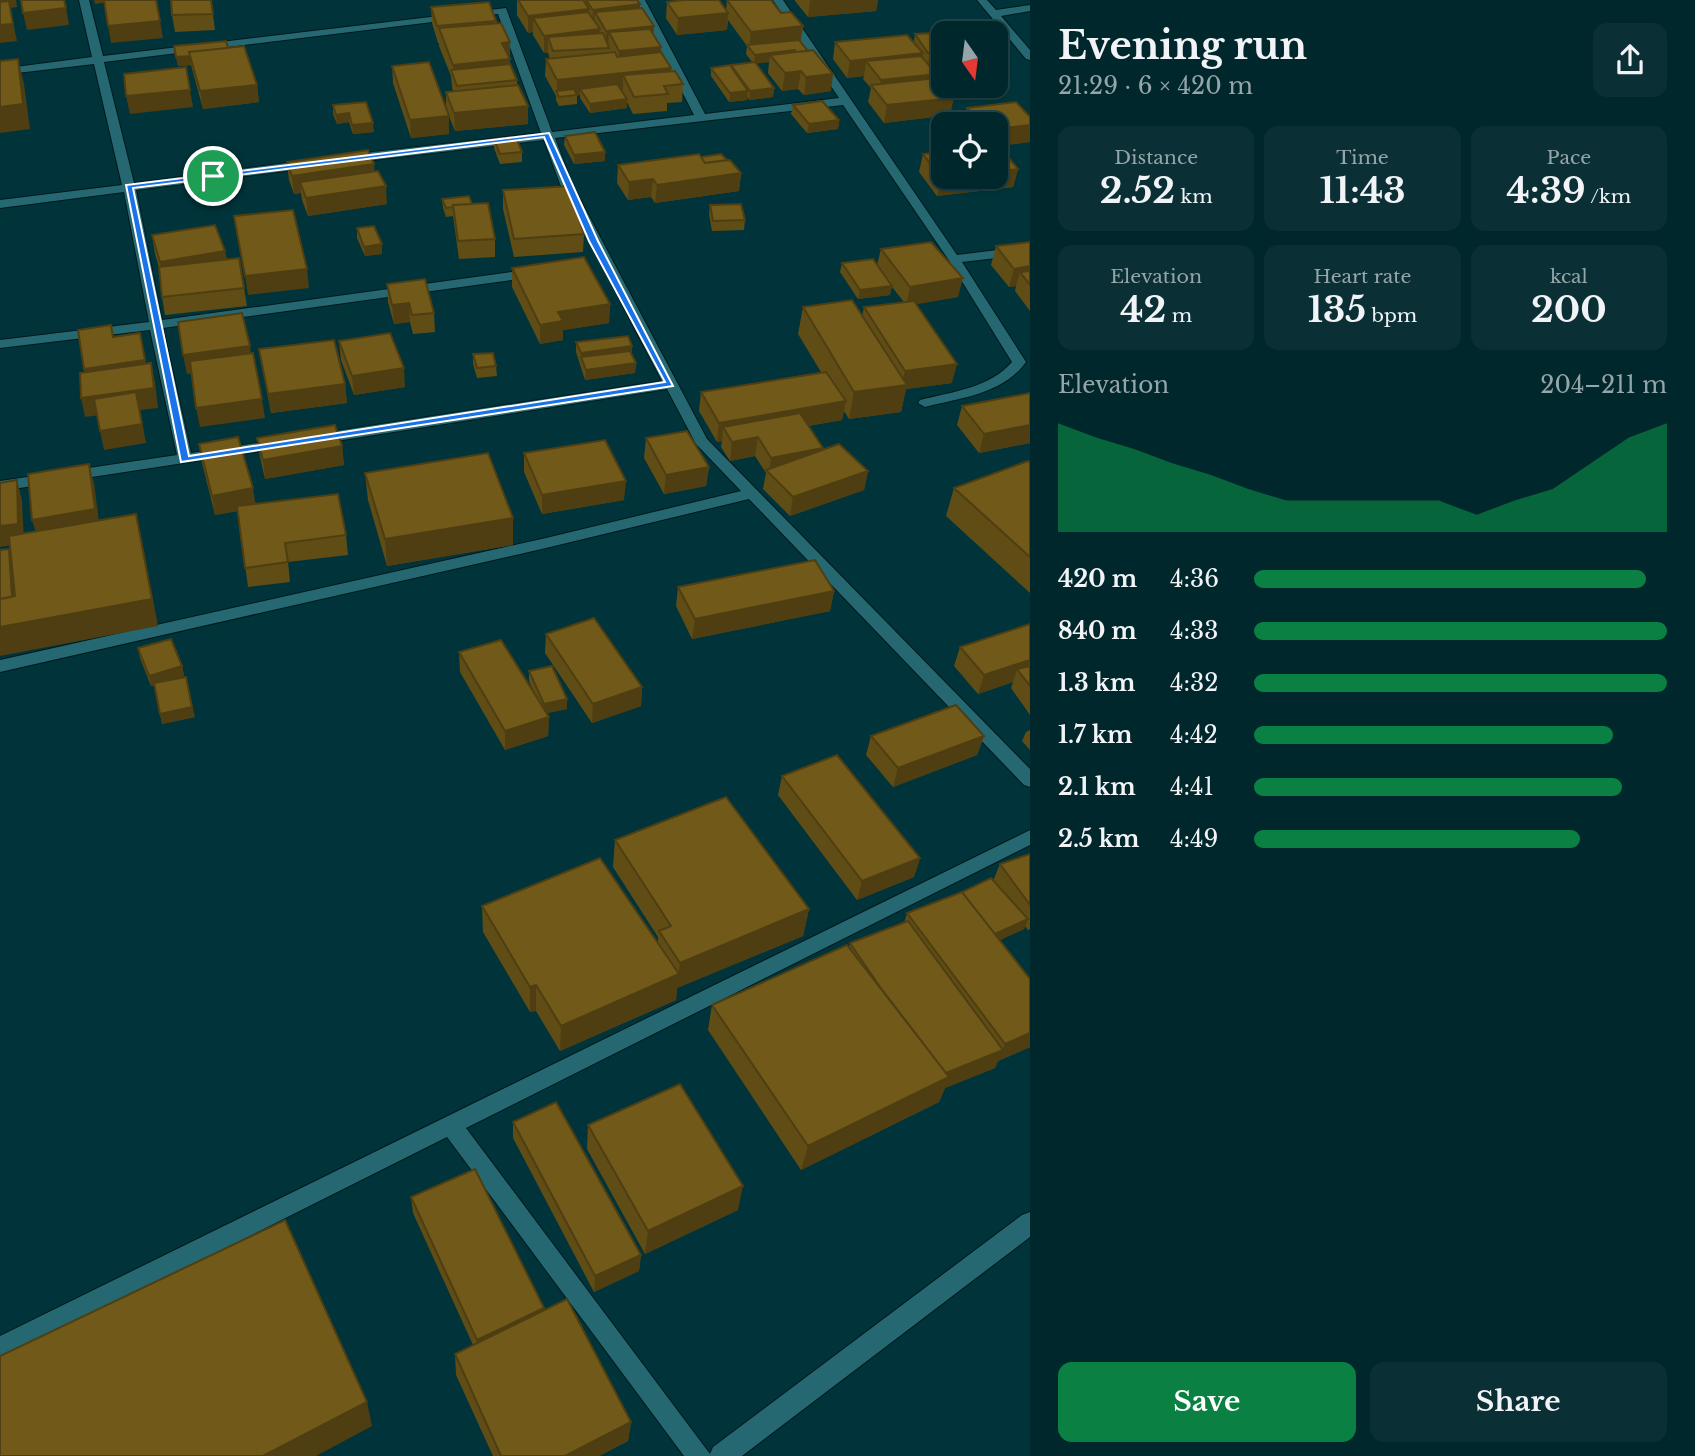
<!DOCTYPE html>
<meta charset="utf-8">
<style>
:root{--surface:#00272c;--page:#0a2f34;--text:#f1f3f6;--muted:#95a5a9;--line:#224448;--accent:#0b8043}
body{margin:0;font-family:"Libre Baskerville",serif;background:var(--page);color:var(--text);height:100vh;display:flex;flex-direction:column;font-size:26px;white-space:nowrap}
*{box-sizing:border-box;margin:0}
p{font-size:23px;color:var(--muted)}
.icon{flex:none;width:38px;height:38px;fill:none;stroke:currentColor;stroke-width:2;stroke-linecap:round;stroke-linejoin:round}
.map{position:relative;flex:1;overflow:hidden}
.panel{display:flex;flex-direction:column;background:var(--surface);width:665px}
.panel>*{flex:none}
.needle{width:46px;rotate:166deg}
.controls{position:absolute;left:931px;top:21px;display:grid;gap:14px}
.controls a{display:grid;place-items:center;width:77px;height:77px;border-radius:14px;background:var(--surface);box-shadow:0 2px 5px #0004,0 0 0 2px var(--line);font-size:35px}
.pin{position:absolute;display:grid;place-items:center;width:60px;height:60px;color:#fff;margin:-30px;border:4px solid #fff;border-radius:50%;box-shadow:0 2px 7px #0007}
.round{display:grid;place-items:center;flex:none;width:74px;height:74px;border-radius:14px;background:var(--page)}
.head{display:flex;align-items:center;justify-content:space-between;height:119px;padding:0 28px}
h1{font-size:38px;font-weight:800;line-height:52px}
.metrics{display:grid;grid-template-columns:repeat(3,1fr);gap:10px;height:119px;padding:7px 28px}
.metrics div{display:grid;align-content:center;border-radius:14px;background:var(--page);text-align:center}
.metrics b{font-size:35px;font-weight:800}
.metrics small{font-size:19px;font-weight:400}
.metrics p{font-size:19px}
.chart{height:196px;padding:14px 28px}
.chart p{display:flex;justify-content:space-between}
.chart svg{width:100%;height:126px;margin-top:7px;fill:var(--accent);opacity:.7}
.primary-button{display:flex;gap:14px;margin-top:auto;padding:14px 28px}
.primary-button a{flex:1;height:80px;border-radius:14px;background:var(--accent);color:#fff;font-size:28px;font-weight:800;line-height:80px;text-align:center}
.primary-button a+a{background:var(--page);color:var(--text)}
ul{padding:0 28px;list-style:none;font-size:23px}
li{display:grid;grid-template-columns:112px 84px 1fr;align-items:center;height:52px}
li i{height:18px;border-radius:9px;background:var(--accent)}
main{display:flex;flex:1;min-height:0}
.map>svg:first-child{display:block}
.lines{fill:none;stroke-linecap:round;stroke-linejoin:round}
.minor-casing{stroke:#00191d;stroke-width:2}
.minor{fill:#256871;fill-rule:evenodd}
.wall{fill:#604d16}
.shaded-wall{fill:#4e3e12}
.building{fill:#705919;stroke:#4e3e12;stroke-width:2}
.route{fill:#1a73e8;stroke:#fff;stroke-width:2;fill-rule:evenodd}
</style>
<main>
<div class="map">
<svg width="1030" height="1456" viewBox="0 0 1030 1456">
<rect width="100%" height="100%" fill="#00343a"/>
<g class="lines">
<defs>
<path id="minor" d="M79,0h10l14,56 403,-48 46,124 142,-17 -59,-115h10l60,114 134,-16 -66,-98h10l174,255 73,-9v8l-68,8 64,100c-23,32 -65,36 -101,45l-7,-4 2,-3c31,-8 70,-12 92,-38l-64,-103 -105,-154 -288,33 17,46 135,255 323,330v18l-6,-2 -275,-286 -203,49 -546,124v-12l546,-122 195,-47 -45,-47 -29,-55 -350,55 -7,-5 7,-5 345,-53 -102,-197 -16,-44 -197,23 -6,-4 6,-4 194,-22 -43,-119 -394,48 30,121 175,-23 6,4 -6,4 -173,22 26,130 372,-51 6,4 -6,4 -371,51 28,125 92,-14 5,2v6l-288,44v-10l177,-26 -27,-125 -150,18v-8l149,-18 -25,-130 -124,16v-8l122,-15 -28,-121 -94,11v-6l92,-12z
M977,0h10l9,10 34,-5v6l-29,5 29,34v10l-4,-1z
M1030,830v15l-564,283 244,326 3,-7 309,-232 8,-3v25l-288,219h-58l-237,-319 -447,224v-25z"/>
</defs>
<use href="#minor" class="minor-casing"/>
<use href="#minor" class="minor"/>
</g>
<path class="wall" d="M211,0l4,30 -40,2 -3,-17z
M517,0h120l3,4 -1,4 15,18 -1,9 8,12 -1,5 11,19 12,13 -1,18 -15,1v8l-34,3 -6,-12v6l-37,5 -10,-15v-3h-3v9l-18,2 -3,-6v-4l-11,-20 1,-17h4l-2,-6h-4l-11,-18v-3l-5,1 -11,-18z
M727,0l54,13 22,13 -2,15 30,50 -27,4 -6,-6 -16,2 -14,-18 1,-11 -14,1 19,25 -1,9 -24,3 -2,-3v3l-18,2 -18,-26v-8l20,-1v-2l22,-2 -7,-9 1,-8 -19,-26 -1,10 -50,5 -11,-17 1,-16 59,8z
M795,0h83l-2,11 -68,6 -13,-16z
M431,7l65,14 14,38v5l7,16v5l11,21v18l-73,7 -9,-22v-17l7,-1 -1,-4 -1,-11 -12,-30v-3h-1l-6,-20z
M943,33v50h-1l8,32 -66,8 -16,-21 3,-14 -8,-9 1,-3 -17,2 -14,-19 2,-17h79l1,-8z
M228,48l29,37 2,17 -56,7 -12,-44 -13,1 -2,-9z
M392,66l57,68 -38,4 -18,-55z
M366,102l8,30 -21,2 -4,-12 -12,2 -4,-10v-9z
M793,105l46,15 -1,9 -31,4 -16,-19z
M967,108l63,9v25l-32,4 20,23 -5,18 -76,9 -18,-24 4,-18 73,23v-53h-32z
M565,136l40,25 -31,3 -10,-19z
M494,139l28,13v10l-22,2 -6,-16z
M701,157l40,16 -2,18 -84,12 -4,-6 -23,3 -11,-17 1,-18z
M287,162l87,9 13,33 -79,12 -6,-16 -1,-7 -7,1 -5,-14z
M503,190l81,44 -1,18 -69,5 -11,-48z
M442,199l30,5 23,35v18l-36,2 -6,-43 -7,1 -3,-9z
M710,205l35,15 -1,10 -32,1 -3,-17z
M357,228l25,16v10l-17,2 -8,-18z
M152,235l73,16 2,9 12,-2 8,48 -82,9 -3,-18 -3,-30 -4,-13z
M1030,242v69l-15,-20 1,-5 -7,1 -18,-22 5,-19z
M881,249l77,48 -42,7 36,79 -46,6 -5,23 -52,7 -5,-8 -2,9 -34,6 15,22v2l45,21 -4,19 -74,26 -27,-27 3,-16 -11,-17 -25,5 -9,-14 1,-6 -5,1 -18,-31 2,-19 120,-20 -23,-38 5,-27 59,9 2,-9 40,-5 -12,-15 -2,8 -32,4 -18,-27 2,-9 35,2z
M512,268l98,36 -1,19 -46,7v10l-23,4 -28,-57z
M387,284l47,29 1,19 -22,2 -3,-12 -16,2 -6,-22z
M339,341l66,46 -51,8 -13,-35z
M576,342l56,4v9l4,8 -1,10 -50,7 -9,-28z
M259,349l86,35 2,19 -76,10z
M473,354l23,12 1,10 -20,2 -4,-14z
M1030,393v50l-51,10 -22,-28 5,-19z
M257,438l85,8 2,19 -79,14 -5,-22z
M646,438l63,29 -3,19 -42,8 -20,-36z
M199,444l56,60 91,31 2,20 -60,7 2,20 -42,5 -10,-76 -23,4 -13,-52z
M524,453l100,47 -82,14 -18,-42z
M1030,463v130l-84,-77 8,-28z
M365,473l148,72 -126,21 -19,-66z
M678,587l156,4 -4,20 -138,28 -16,-33z
M1030,624v91l-19,-27 2,-6 -35,12 -24,-28 6,-19z
M546,634l96,53 -1,19 -49,17 -47,-70z
M138,648l44,18 2,10 -9,3 20,38 -33,7 -7,-39 -4,1 -11,-28z
M459,652l75,41 -5,-12v-10l38,28v10l-20,4 2,4 -1,19 -43,14 -45,-78z
M1030,730v20l-8,-9 4,-9z
M871,736h113l-7,19 -84,32 -27,-32z
M782,776l138,82 -6,19 -57,23 -79,-105z
M615,840l194,69 -6,27 -126,52 -1,12 -116,51 -24,-40 -6,1 -47,-80 -1,-26 176,37v-6l-45,-70z
M1030,854v75l-2,1 -3,-4 -1,3 -24,11 30,107 -32,14 -3,7 -50,20 -6,14 -138,68 -93,-140 4,-25 137,-58 1,-4 54,-20 3,-10 86,-32 7,-17z
M513,1122l128,133 -2,16 -45,21 -81,-154z
M588,1125l150,85 -93,44 -58,-105z
M411,1197l133,113 87,112 -3,19 -29,15h-106l-37,-81 -1,-21 18,-9 -60,-132z"/>
<path class="shaded-wall" d="M0,0h16l1,7 -7,1 7,33 -17,2z
M94,0h33l-32,4z
M810,0h68l-2,11 -68,6z
M640,4l-1,17 -44,-9 -1,14 -2,1 1,-17z
M66,8l3,17 -42,5 -4,-17z
M589,9l-1,16 -55,-7v14l-5,1v-17z
M728,13l-1,17 -50,5 1,-17z
M160,21l3,17 -52,5 -3,-17z
M654,26l-1,17 -44,-11 -1,16h-3l1,-17z
M803,26l-3,17 -51,4 2,-15z
M600,29l-1,17 -51,-9v16h-4v-17z
M510,42v35h-56l-1,-12 49,-22z
M661,47l-2,18 -41,4 1,-18z
M795,50l-2,9 -23,-4 -1,7 -15,2 1,-9z
M923,53l-3,18 -54,-10 -2,15 -17,2 3,-17z
M190,56l1,9 -13,1 -2,-9z
M18,59l6,25 6,45 -30,4v-26z
M671,68l-1,17 -47,-10v15l-39,4 -4,-5v6l-21,2 -2,-5v-12z
M801,71l-3,18 -16,2 3,-18z
M833,74l-2,17 -27,4 2,-18z
M937,74h6v9l-65,11 3,-14z
M257,85l2,17 -56,7 -3,-18z
M774,88l-1,9 -24,3 1,-9z
M190,90l3,17 -63,7 -4,-18z
M748,91l-1,9 -18,2 1,-9z
M954,98l-4,17 -66,8 3,-18z
M627,99v9l-37,5v-9z
M528,106v18l-73,7 -1,-18z
M349,113v9l-12,2 -1,-9z
M449,116v18l-38,4 -1,-18z
M839,120l-1,9 -31,4 2,-9z
M373,123l1,9 -21,2 -1,-9z
M1030,125v17l-34,4v-17z
M605,152v9l-31,3v-9z
M374,164l1,18h-75l1,11 -7,1 -2,-18z
M1018,169l-5,18 -76,9 4,-18 12,-1h43v-5z
M741,173l-2,18 -84,12 2,-18z
M653,179l-2,18 -23,3 1,-18z
M386,186l1,18 -79,12 -2,-18z
M382,244v10l-17,2 -1,-9z
M225,251l3,19 -64,11 -4,-19z
M1030,266v18l-10,-12 -4,14 -7,1 5,-18z
M307,269l2,19 -61,7 -3,-19z
M963,278l-5,19 -52,9 4,-19z
M892,286l-2,9 -32,4 2,-9z
M409,303l1,19 -16,2 -2,-19z
M610,304l-1,19 -46,7v10l-23,4v-19l18,-13z
M140,333l9,46 -61,9 -4,-19z
M250,346l2,19 -65,9 -4,-19z
M632,346v10l-51,1 -1,5 1,-9z
M151,363l4,19 3,26 -18,2 6,33 -42,7 -4,-19 40,-21 -55,7 -4,-19z
M636,363l-1,10 -50,7 1,-10z
M957,364l-5,19 -46,6 -5,23 -52,7 5,-27 47,-6 4,-15z
M404,368l1,19 -51,8 -2,-19z
M345,384l2,19 -76,10 -3,-19z
M262,399l3,19 -65,9 -4,-19z
M846,401l-4,19 -111,19 -8,-12 -1,14 -5,1 2,-19z
M1030,425v18l-51,10 5,-19z
M758,437l-3,19 -25,5 2,-19z
M342,446l2,19 -79,14 -2,-19z
M823,448l-3,19 -51,5 2,-14z
M89,464l5,19 6,46 -62,10 -6,-19z
M709,467l-3,19 -42,8 2,-19z
M868,471l-4,19 -74,26 3,-19z
M17,480l5,20 2,43 -24,4v-21z
M626,481l-2,19 -82,14v-19z
M253,488l3,19 -41,8 -3,-19z
M136,514l6,27 16,85 -158,30v-29z
M513,518v27l-126,21 -2,-27z
M9,549l6,19 4,55 -19,3z
M834,591l-4,20 -138,28 3,-20z
M1030,660v17l-13,-8 -4,13 -35,12 6,-19z
M182,666l2,10 -33,10 -2,-10z
M186,677l9,40 -33,7 -2,-10z
M642,687l-1,19 -49,17 1,-19z
M567,699v10l-24,5 1,-10z
M549,717l-1,19 -43,14v-19z
M984,736l-7,19 -84,32 5,-19z
M920,858l-6,19 -57,23 5,-19z
M809,909l-6,27 -126,52 -1,12 -116,51 1,-25 117,-51 2,-12z
M1028,919l-4,10 -35,16 3,-9z
M536,985v26l-6,1v-25z
M1030,1033v14l-32,14 -3,7 -50,20 -6,14 -138,68 7,-24 133,-70 61,-25 3,-7z
M743,1186l-5,24 -93,44 3,-23z
M641,1255l-2,16 -45,21 1,-16z
M544,1308v15l-66,32 -1,-15z
M367,1402l5,24 -56,30h-53z
M631,1422l-3,19 -29,15h-34z"/>
<path class="building" d="M21,0h43l2,8 -43,5z
M104,0h52l4,21 -52,5z
M171,0h40l2,14 -41,1z
M518,0h65l6,9 -61,7z
M586,0h51l3,4 -47,6z
M683,0h36l9,13 -50,5 -11,-16z
M727,0h44l10,13 10,-1 12,14 -52,6z
M9,1l4,23 -13,1v-23z
M489,2l7,19 -59,5 -6,-19z
M642,8l12,18 -48,5 -11,-19z
M588,12l12,17 -56,7 -11,-18z
M501,23l9,19 -8,1 8,16 -57,6 -14,-37z
M650,29l11,18 -42,4 -10,-19z
M955,32l2,1h-14v19l-15,1 -13,-19z
M603,33l6,15 -56,3 -5,-14z
M907,35l16,18 -73,8 -15,-19z
M799,40l9,11 -12,1 -1,-2 -40,5 -8,-10z
M226,41l2,7 -39,4 1,4 -14,1 -2,-11z
M244,46l13,39 -57,6 -11,-39z
M813,50l20,24 -27,3 -5,-6 -16,2 -15,-18z
M615,52l2,5 44,-5 10,16 -114,12 -11,-21z
M921,56l16,18 -56,6 -15,-19z
M18,59l5,45 -23,3v-46z
M429,62l20,54 -39,4 -18,-54z
M755,62l19,26 -24,3 -19,-26z
M943,63v11l-7,1 -8,-11z
M510,64l7,16 -60,6 -6,-16z
M730,65l18,26 -18,2 -19,-25z
M186,67l4,23 -64,6 -2,-22z
M675,71l8,13 -19,2 4,8 -34,3 -11,-22z
M937,78l17,20 -67,7 -16,-20z
M617,84l10,15 -37,5 -10,-15z
M518,85l10,21 -74,7 -8,-21z
M574,89l3,6 -18,2 -3,-6z
M822,101l17,19 -30,4 -16,-19z
M366,102l7,21 -21,2 -3,-12 -13,2 -3,-10z
M1016,102l14,15v8l-34,4v-5h-14l-15,-16z
M595,132l10,20 -31,3 -9,-19z
M516,137l6,15 -22,2 -6,-15z
M998,145l20,24 -22,3v-26z
M368,150l6,14 -82,12 -5,-14z
M943,152v25h10l-12,1 -18,-24z
M699,154l6,9 25,-3 11,13 -84,12 -4,-6 -24,3 -11,-17z
M721,154l6,6 -22,3 -4,-6z
M378,171l8,15 -80,12 -6,-16z
M570,186l14,48 -70,5 -11,-49z
M469,196l3,8 -19,1v2l-7,1 -4,-9z
M488,203l7,36 -37,2 -5,-36z
M741,204l4,16 -32,1 -3,-16z
M293,210l14,59 -62,7 -11,-60z
M215,225l10,26 -65,11 -8,-27z
M374,226l8,18 -18,3 -7,-19z
M931,242l32,36 -53,9 -29,-38z
M1030,242v24l-16,3 -18,-23z
M584,257l26,47 -52,8 5,9 -23,4 -28,-57z
M239,258l5,30 -82,9 -3,-30z
M873,259l19,27 -32,4 -18,-27z
M1030,271v14l-10,-13z
M425,279l9,34 -22,2 -3,-12 -17,2 -5,-21z
M852,300l55,85 -53,7 -51,-85z
M914,301l43,63 -52,7 -41,-64z
M242,313l8,33 -67,9 -5,-33z
M111,325l2,12 27,-4 5,27 -61,9 -6,-39z
M390,333l14,35 -52,8 -13,-35z
M628,336l4,10 -51,7 -5,-11z
M334,340l11,44 -77,10 -9,-45z
M630,351l6,12 -50,7 -5,-13z
M253,353l9,46 -66,9 -6,-47z
M493,353l3,13 -19,2 -4,-14z
M151,363l3,25 -73,10 -1,-25z
M826,372l20,29 -127,22 -18,-31z
M136,392l6,32 -42,7 -6,-32z
M1030,393v32l-46,9 -22,-28z
M800,413l23,35 -52,10 -13,-21 -26,5 -9,-15z
M335,425l7,21 -79,14 -6,-22z
M687,431l22,36 -43,8 -20,-37z
M238,437l15,51 -41,8 -13,-52z
M605,440l21,41 -84,14 -18,-42z
M839,444l29,27 -75,26 -27,-27z
M488,453l25,65 -128,21 -20,-66z
M1028,461l2,2v94l-76,-69z
M89,464l6,45 -63,11 -4,-46z
M17,480l1,44 -18,2v-43z
M338,494l8,41 -61,8 3,19 -43,6 -8,-62z
M136,514l16,85 -152,28v-28l15,-3 -6,-60z
M9,549l3,48 -12,2v-49z
M815,560l19,31 -139,28 -17,-32z
M594,618l48,69 -49,17 -47,-70z
M1030,624v36l-46,15 -24,-28z
M171,639l11,27 -33,10 -11,-28z
M501,640l48,77 -44,14 -46,-79z
M552,666l15,33 -23,5 -15,-33z
M1030,666v20l-13,-17z
M186,677l6,30 -32,7 -6,-31z
M956,705l28,31 -86,32 -27,-32z
M837,755l83,103 -58,23 -80,-105z
M726,797l83,112 -129,54 -21,-32 12,-5 -56,-86z
M1030,854v51l-30,-41z
M600,858l79,116 -118,52 -25,-41 -6,2 -48,-81z
M991,878l37,41 -33,15 -33,-42z
M962,892l68,87v54l-25,11 -98,-131z
M908,921l95,129 -57,23 -66,-86 -30,-44z
M847,945l102,132 -141,69 -96,-141z
M680,1084l63,102 -95,45 -60,-106z
M556,1102l85,153 -46,21 -82,-154z
M475,1169l69,139 -67,32 -66,-143z
M285,1220l82,182 -104,54h-263v-100z
M567,1299l64,123 -66,34h-64l-46,-102z"/>
<path class="route" d="M549,133l49,108 75,145 -492,76 -55,-277zM544,137l45,104 76,141 -476,74 -56,-268z"/>
</svg>
<div class="controls">
<a><svg class="needle" viewBox="-14 -14 28 28"><path d="M0-13l5 13h-10z" fill="#e53935"/><path d="M0 13l5-13h-10z" fill="#95a5a9"/></svg></a>
<a><svg class="icon" aria-label="locate" viewBox="0 0 24 24"><circle cx="12" cy="12" r="6"/><path d="M12 2v4M12 18v4M2 12h4M18 12h4"/></svg></a>
</div>
<div class="pin" style="left:213px;top:176px;background:#1e9e55"><svg class="icon" aria-label="arrive" viewBox="0 0 24 24"><path d="M6 21V4h12l-3 4 3 4H6"/></svg></div>
</div>
<section class="panel">
<div class="head"><div><h1>Evening run</h1><p>21:29 · 6 × 420 m</p></div><a class="round"><svg class="icon" aria-label="share" viewBox="0 0 24 24"><path d="M12 15V3M7 8l5-5 5 5M5 13v7h14v-7"/></svg></a></div>
<div class="metrics">
<div><p>Distance</p><b>2.52<small> km</small></b></div>
<div><p>Time</p><b>11:43</b></div>
<div><p>Pace</p><b>4:39<small> /km</small></b></div>
</div>
<div class="metrics">
<div><p>Elevation</p><b>42<small> m</small></b></div>
<div><p>Heart rate</p><b>135<small> bpm</small></b></div>
<div><p>kcal</p><b>200</b></div>
</div>
<div class="chart"><p><span>Elevation</span>204–211 m</p>
<svg viewBox="0 0 160 44" preserveAspectRatio="none"><path d="M0 44V6L10 11L20 15L30 20L40 24L50 29L60 33L70 33L80 33L90 33L100 33L110 38L120 33L130 29L140 20L150 11L160 6V44z"/></svg>
</div>
<ul>
<li><b>420 m</b>4:36<i style="width:95%"></i></li>
<li><b>840 m</b>4:33<i style="width:100%"></i></li>
<li><b>1.3 km</b>4:32<i style="width:100%"></i></li>
<li><b>1.7 km</b>4:42<i style="width:87%"></i></li>
<li><b>2.1 km</b>4:41<i style="width:89%"></i></li>
<li><b>2.5 km</b>4:49<i style="width:79%"></i></li>
</ul>
<div class="primary-button"><a>Save</a><a>Share</a></div>
</section>
</main>
